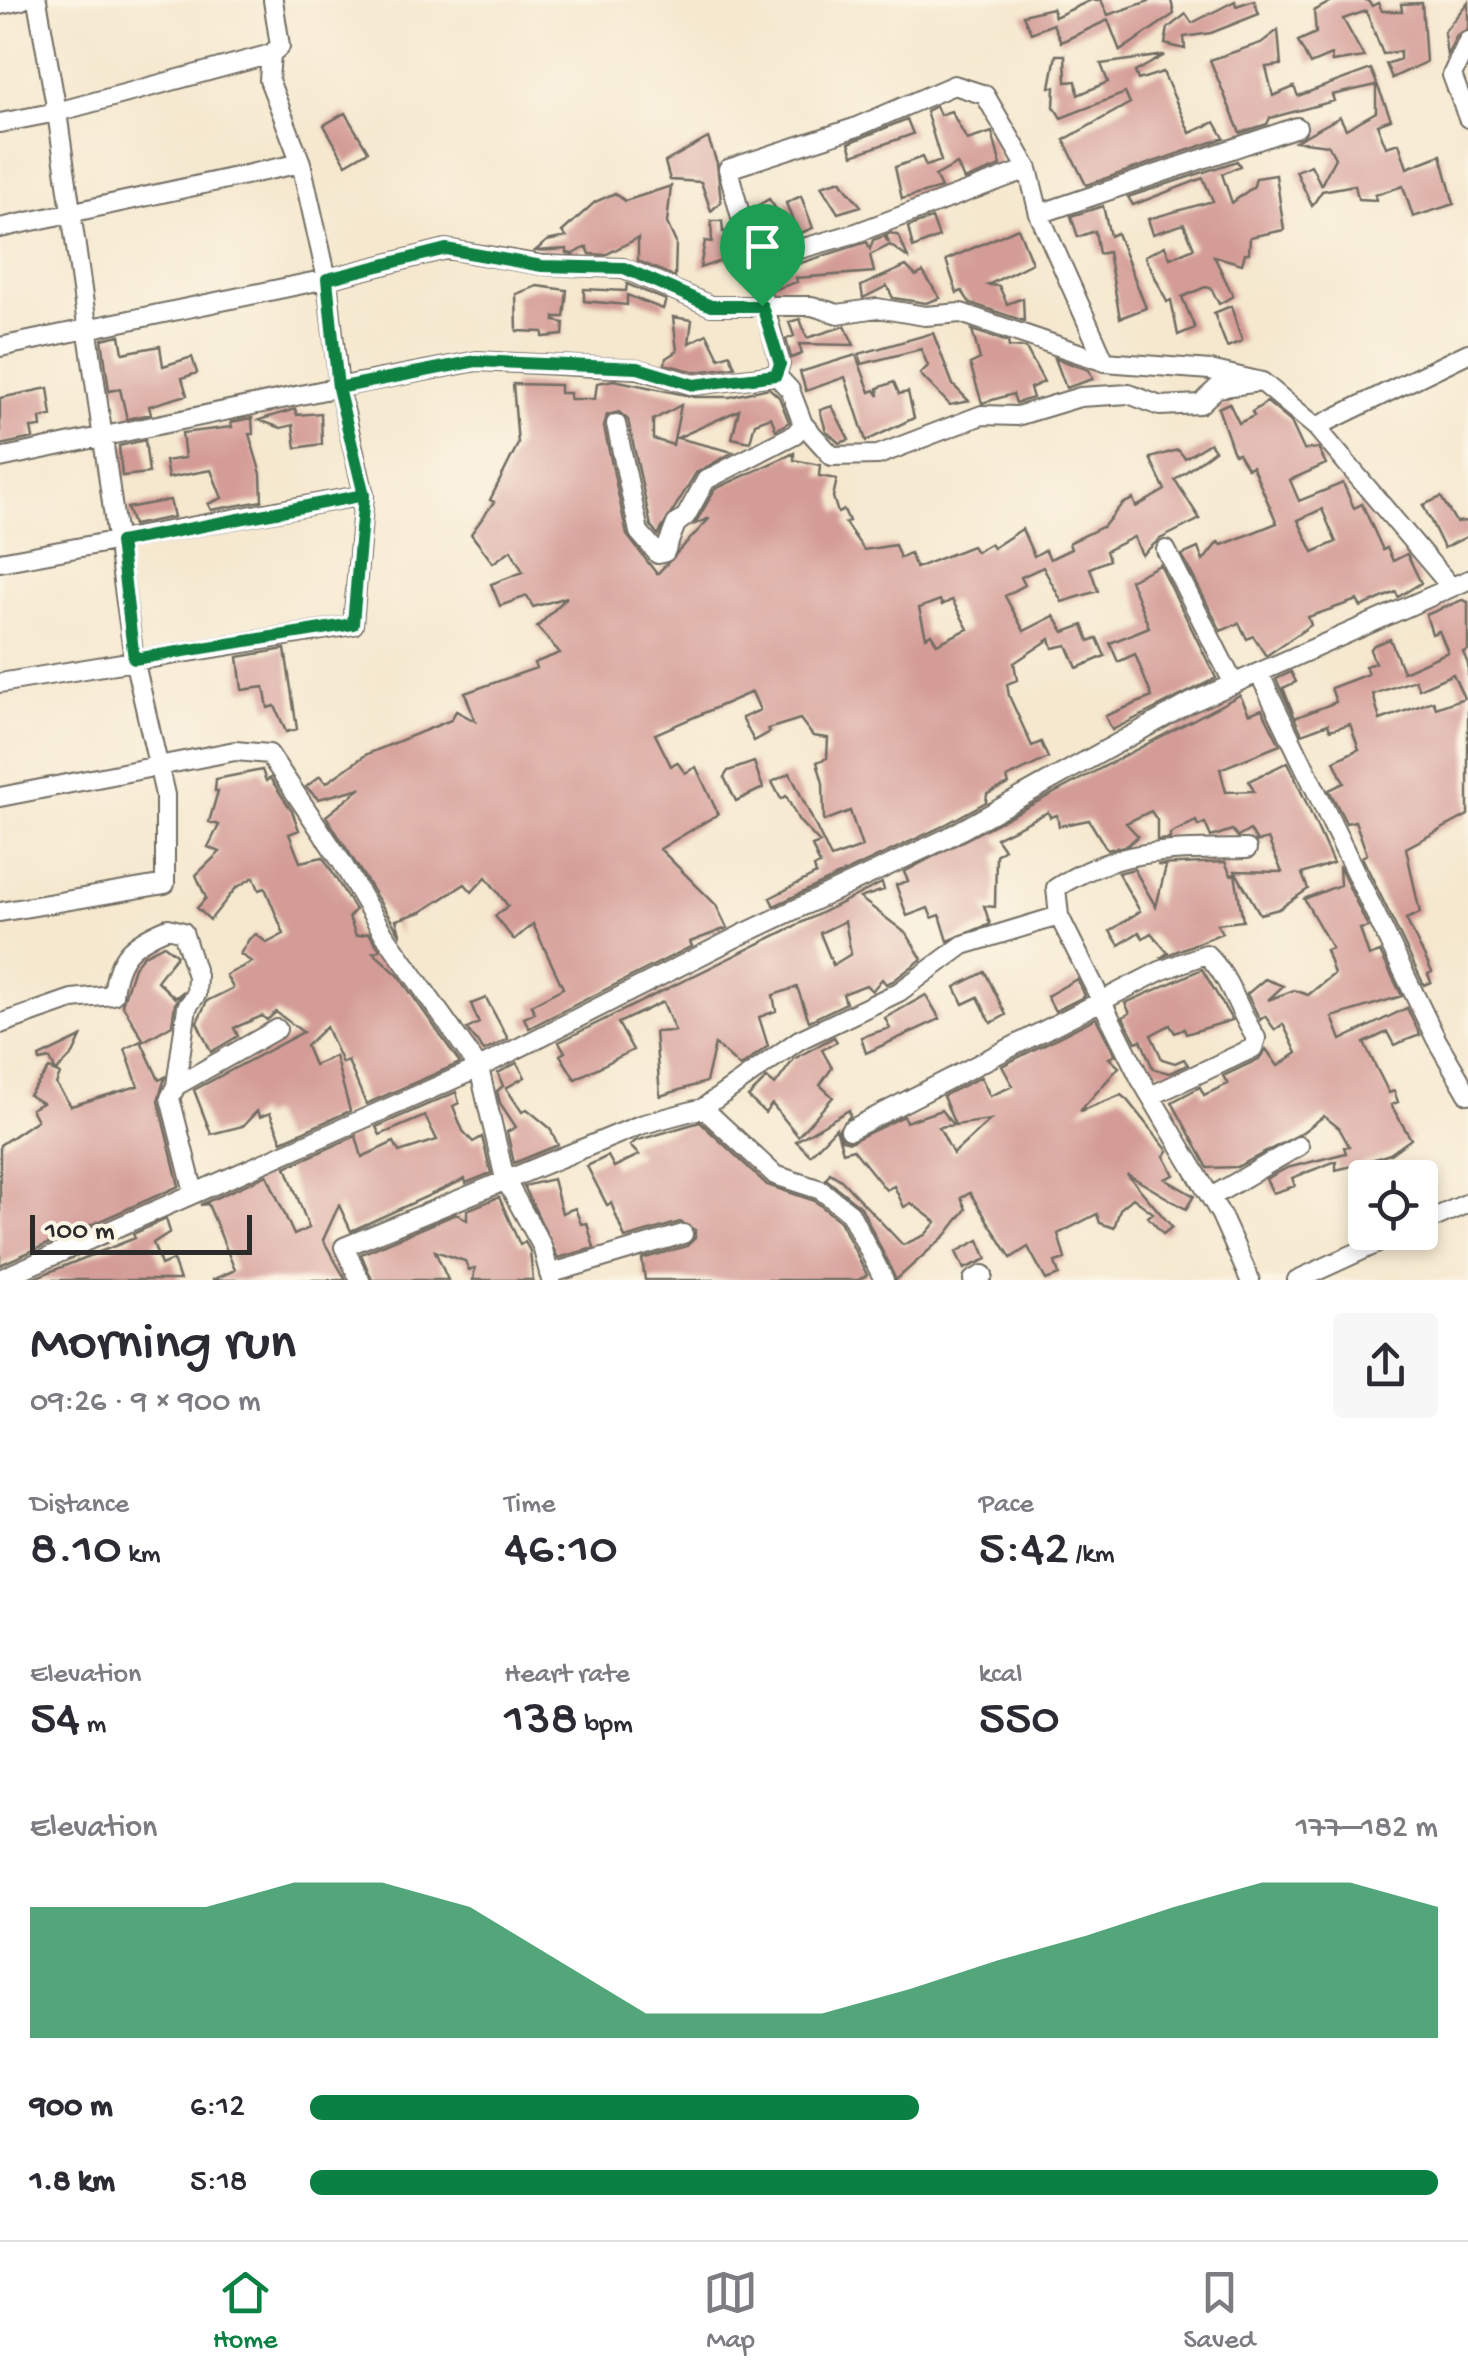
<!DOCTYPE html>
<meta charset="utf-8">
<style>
:root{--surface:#fff;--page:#f7f7f7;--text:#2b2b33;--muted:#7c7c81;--line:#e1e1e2;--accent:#0b8043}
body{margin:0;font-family:"Gochi Hand",sans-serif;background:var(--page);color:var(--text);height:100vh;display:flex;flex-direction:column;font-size:38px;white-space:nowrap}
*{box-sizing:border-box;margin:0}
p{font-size:32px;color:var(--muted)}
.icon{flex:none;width:55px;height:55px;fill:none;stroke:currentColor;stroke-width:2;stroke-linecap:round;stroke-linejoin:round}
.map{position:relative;height:1280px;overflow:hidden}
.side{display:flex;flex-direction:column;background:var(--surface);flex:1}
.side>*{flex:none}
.controls{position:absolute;left:1348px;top:1160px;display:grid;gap:20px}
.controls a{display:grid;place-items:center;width:90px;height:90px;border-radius:10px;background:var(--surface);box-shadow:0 5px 15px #0003;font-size:50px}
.scale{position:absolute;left:30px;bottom:25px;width:222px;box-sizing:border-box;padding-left:10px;border:5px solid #2b2b2b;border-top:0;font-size:28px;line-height:35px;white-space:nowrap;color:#2b2b2b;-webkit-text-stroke:8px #fcf5e5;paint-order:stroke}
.pin{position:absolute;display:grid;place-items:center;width:85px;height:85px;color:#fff;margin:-102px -42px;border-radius:50% 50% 50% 0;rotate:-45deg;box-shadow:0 0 10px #0007}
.pin .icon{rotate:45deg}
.round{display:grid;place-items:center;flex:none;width:105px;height:105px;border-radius:10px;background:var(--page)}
.head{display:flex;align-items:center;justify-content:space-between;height:170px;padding:0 30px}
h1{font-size:55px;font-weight:600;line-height:75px}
.stats{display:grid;grid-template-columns:repeat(3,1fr);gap:15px;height:170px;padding:10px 30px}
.stats div{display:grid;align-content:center}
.stats b{font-size:50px;font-weight:600}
.stats small{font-size:28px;font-weight:400}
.stats p{font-size:28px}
.chart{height:280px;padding:20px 30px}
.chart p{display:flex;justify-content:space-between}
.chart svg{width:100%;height:180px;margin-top:10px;fill:var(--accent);opacity:.7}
ul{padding:0 30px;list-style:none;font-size:32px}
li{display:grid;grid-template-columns:160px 120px 1fr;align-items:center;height:75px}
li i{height:25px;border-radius:12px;background:var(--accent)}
.tabs{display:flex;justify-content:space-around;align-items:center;height:140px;border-top:2px solid var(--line);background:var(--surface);font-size:28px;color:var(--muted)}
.tabs a{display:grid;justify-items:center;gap:5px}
.tabs .current{color:var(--accent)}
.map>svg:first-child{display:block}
.building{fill:#d49c97;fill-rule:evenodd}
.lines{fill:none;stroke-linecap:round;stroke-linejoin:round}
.street-casing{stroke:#726d64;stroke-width:22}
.street{stroke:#fff;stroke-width:18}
.route-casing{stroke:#fff;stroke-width:20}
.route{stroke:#0b8043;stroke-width:12}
</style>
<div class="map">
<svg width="1468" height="1280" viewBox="0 0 1468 1280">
<rect width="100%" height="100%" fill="#fcf5e5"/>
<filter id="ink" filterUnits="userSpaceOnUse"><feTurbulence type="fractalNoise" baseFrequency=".01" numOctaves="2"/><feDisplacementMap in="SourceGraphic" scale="20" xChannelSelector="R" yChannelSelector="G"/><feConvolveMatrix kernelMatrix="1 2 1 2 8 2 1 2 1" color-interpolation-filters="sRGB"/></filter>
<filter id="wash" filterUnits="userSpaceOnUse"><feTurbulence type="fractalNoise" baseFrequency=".0048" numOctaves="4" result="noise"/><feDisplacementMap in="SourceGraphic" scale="40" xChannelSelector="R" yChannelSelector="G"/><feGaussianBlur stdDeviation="2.25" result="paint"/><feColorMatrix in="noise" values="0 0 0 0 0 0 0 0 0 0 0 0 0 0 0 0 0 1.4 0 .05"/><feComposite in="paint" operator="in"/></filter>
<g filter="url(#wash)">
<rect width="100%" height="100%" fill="#f5e8cf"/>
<g id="blocks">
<path class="building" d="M1091,0h10l7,15 44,-15h19l3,14 -54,37 -12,-31 -47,22 -8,-18 -22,9 -8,-18 29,-7 3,9z
M1254,0l5,14 -48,19 -27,4 1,12 -20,-5 3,-16 18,-14 6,9 43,-22 1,5z
M1334,0h33l5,6 6,-3 4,8h20l-1,-7 21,-1 4,59 -34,16 -6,-14 14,-5v-8l-17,3 -17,-43 -23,8 21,38 -32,5 -1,-7 -21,9 -12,-23 18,-8 -2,-22z
M1468,2v27l-11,6 -10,21 -3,-24z
M1278,30l3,35 -15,2 7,29 21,-9 4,9 73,-27 20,50 -14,5 9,23 13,-4 8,25 34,-13 13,49 -41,13 -10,-31 -28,9 1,5 -18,-1 -3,-14 -33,6 -10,15 -16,-35 15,-6 10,20 14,-27 -7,-13 -32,-4 44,-24 6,12 30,-17v-27l-44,10 2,6 -64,17 -3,6 -27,9 -30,-73 51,-17z
M1056,55h9l1,27 10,-1 2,14 30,-13 -7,-18 64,-9 -30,17 3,8 25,-8 27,61 25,-11 9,16 -138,47 -22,-45 66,-37 -5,-10 -64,25 -7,-11 1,-20h-5z
M936,106l4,9 11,-4 16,29 25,-8 9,34 -37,14 -7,-16 -22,12 6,12 -39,11 -7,-32 27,-10 4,9 15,-5 -15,-50z
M345,113l23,38 -22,13 -22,-39z
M907,119l6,15 -60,21 -4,-12z
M708,138l9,25 4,39 -10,9 -10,-29 -31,-2 -5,-18z
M1237,161l3,5 -18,8 10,29 22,-17 2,-8 20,-3 8,55 -34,7 -1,16h-4l-3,11 -28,-8 19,40 -14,8 -8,-16 -6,-1 -23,10 13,31 -17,7 -7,-35 -4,2 -22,-46 20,-10 5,12 24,-10 -10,-24 -31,10 -5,-15 65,-18 -10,-23 -70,27 -5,-8z
M841,180l5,8 15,18 -23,7 -17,-27z
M671,186l-4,37 9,20 -1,34 -37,-16v-23l-33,17 -15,-1 -3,-7 -14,7 -6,-1v-4l-32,2 12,-10 19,-4 -4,-5 33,-30 20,-9 10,8z
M801,196l12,32 -15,6 -12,-31z
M769,199l11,16 -12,6 9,21 -15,5 -10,-38z
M1103,206l7,30 7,-3 29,75 -26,10 -12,-66 -9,2 -4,-23 -17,6 -7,-21z
M932,218l7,19 -26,11 -5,-21z
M711,221h11l1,11 8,-1 7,24 -38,13 5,-27 7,1z
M1018,228l14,35 -44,22 11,1 8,18 16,-6 1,23 -54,-18 -8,-12 -5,2 -11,-33z
M891,233l8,3 9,22 -18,-13 -20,10 4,17 -78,6 1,4 -24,8 -4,-17 98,-31 3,7 3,-9 11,-4 5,7 -3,-8z
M906,266l10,10 7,-4 17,26 -14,5 -33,-5 -6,-12 -24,12 -2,-12z
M627,284l39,16 -3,9 -36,-14v10l-43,-4v-12l42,2z
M537,286l30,4 -3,27h-9v4l9,2 -1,12 -20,2v-5l-26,-1 -1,-37z
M1231,306l11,35 -15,6 -13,-34z
M673,317l19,3 -3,23 18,-9 12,24 11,-4 5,13 -40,5 -30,-8 1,-6 11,-7z
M800,319l7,19 38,-12 9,19 -55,-1 3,10 -11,4 -5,-19 8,-3 -5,-14z
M972,330l36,12 1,5 17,1 18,34 -14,6 3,10 -17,5 -3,-9 -31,9 -12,-39 10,-5z
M933,333l20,52 16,16 -19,4 -30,-31 8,-8 -7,-17 -59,15 -3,-10z
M120,335l3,18 37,-7 3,20 29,-9 5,16 -15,5 5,17 -38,11 2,8 -24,5 -7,-30 -11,2 -7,-52z
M856,355l14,37 5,-2 4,6 -1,-8 16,-6 5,12 9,-2 6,26 -48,23 -21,-64 -39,14 -6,-19z
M1055,358l34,12 4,9 -27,9z
M614,380l81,17h35l39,-9 10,9 10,25 -13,8 -5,-13 -16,6 -5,19 -18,-4 7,-28 -62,28 56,14 -37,21 -38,62 -7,-9 -23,-106 -9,-8 -12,3 -3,12 23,108 30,39 53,-56 -15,6 20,-35 79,-36v7l26,5 -1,11 18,3 -4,18 5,16 6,-3 5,11 -4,2 19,27 31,-5 5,13 10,-5 6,15 56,-22 4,6 14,-8 3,4 29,-19 12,27 11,-6 5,9 21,-10 -2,-6 35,-17 18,-22 11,-5 3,8 29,-17 -15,-32 28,-8 7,8 25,-15 5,7 -40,30 25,39 -40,20 -18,16 -8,-18 -28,14 3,9 -19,8 8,23 -36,11 -19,-35 -22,10 4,8 -20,11 19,35 30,-15 10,16 19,-7 6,16 8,-3 8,18 -28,12 -10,-23 -14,3 -3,-9 -36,24 3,17 -10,4 2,12 23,50 9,-4 7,16 -41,20 2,6 -22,10 -1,8 -47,26 -165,78 -4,-8 46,-24 -2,-7 6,-2 -8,-19 8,-3 -21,-22 -13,-25 -5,3 -9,-17 18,-9 41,85 31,-11 -12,-36 -26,10 -1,-38 -6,-21 10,-4 1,-20 -15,-2 -13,-17 -32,10 2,3 -16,9 -12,-23 18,-8 -8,-18 -97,42 16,32 6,-4 8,11 11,-6 22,47 -58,35 56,56 11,23 -37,14 2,4 -163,82 -5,-10 11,-5 -4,-8 32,-17 -30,-64 -19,16 -19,-24 13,-10 -22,-29 -14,15 -7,-8 -44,28 -25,8 5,16 -75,-120 35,-28 -43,11 -12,-12 14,-11 6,7 41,-29 84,-34 5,-9 19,10 -10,-28 71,-25 -2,-5 26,-10 -23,-26 30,-30 -34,10 -6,-11 -27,10 -9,-22 32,-12 -12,-22 -18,13 -22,-29 23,-32 -4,-2 28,-56 -5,-60 47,1v8h10v6h25l2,-16zM681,405l-8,40 -20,-6v-19zM940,600l2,5 10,-5 16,29 -31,15 -6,-10 -5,3 -7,-29z
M48,388l4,28 -12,2 1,9 -10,1 2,10 -33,7v-47z
M1267,402l24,20 13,28 14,-2 8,16 -36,16 9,21 44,-18 11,25 8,-4 21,46 4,-2 6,13 14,-7 14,29 -23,14 -2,-5 -35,15 -4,-7 -49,17 3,8 -45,31 -13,-20 -6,3 -8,-16 -18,8 -39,-76 16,-7 5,13 15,-19 4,3 55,-22 -25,-57 -5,2 -9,-15 -4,1 -16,-46 11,-5 10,20 15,-7 -2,-4zM1322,509l14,33 -23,10 -15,-32z
M832,406l17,34 -10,3 -13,-12 -6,-21z
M295,409l2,6 24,-2 1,31 -26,4 -3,-23 -12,3 -22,-8z
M252,418l1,16h-4l12,40 1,27 -51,9 -3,-6 14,-6 -11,-28 -43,8 -3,-17 20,-3 -3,-25 50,-6 -1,-5z
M145,440l4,33 -27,3 -3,-30z
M1441,497l15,25 12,-1v15l-24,12 -21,-43z
M170,500l4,17 -41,8 -6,-17z
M1160,565l56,113 -104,52 -7,-14 47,-19 -17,-43 -17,8 -8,-19 39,-16 -19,-47z
M1462,600l6,2v48l-5,2 5,12v151l-62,33 14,65 -14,6 26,53 -4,2 3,8 -7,3 -62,-128 5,-3 -12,-33 -9,2 -17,-33 15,-7 -10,-22 25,-12 -9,-25 -20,6 -2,-6 -26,10 -26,-55 15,-7 5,10 -13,6 12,30 41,-16 -5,-14 37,-14 -3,-8 10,-3 -5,-13 4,-5 16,-6 13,33 45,-20 -9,-21 -7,3 -6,-19zM1453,674l11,24 -28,10 -3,-7 -53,19 -7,-26 42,-14 4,9z
M285,649l12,80 -11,3 -11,-26 -7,2 -4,-21 -22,3 -4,-33z
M1240,695l9,19 13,-5 18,36 -60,24 6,23 28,-1 -5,-10 39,-19 45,101 -31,11 6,15 -29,20 -19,5 -25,-43 47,1 -14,-33 -11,3 -7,-12 -12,7 -6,-7 -21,7 -6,-14 -7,3 -2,-5 -26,13v5l-13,1v-20l-6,-9 -25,12 12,13 -10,9 -21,5 -18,-30 -30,6 -2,-11 -7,2 -2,-5 -52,26 8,11 -8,6 -1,52 -11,-1 6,18 -42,17 -8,-26 -8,3 -4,-10 -21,8 -11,-31 12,-4 -4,-9z
M754,762l9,26 -27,13 -12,-24 4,-6z
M262,770l4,11 4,-3 22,33 7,19 -10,4 11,28 23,-5 32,53 -6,7 7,19 13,-3 11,17 -7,2 25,23 62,88 -94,41 -18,-43 -6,2 -16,-36 -20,19 8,19 21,-9 15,55 -68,30 -12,-28 -10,4 -3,-6 -14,15 -32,8 -17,-44 109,-58 -27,-20 -9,8 -5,-4 -28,12 4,8 -27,16 -14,-30 10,-21 26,-13 -7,-13 26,-13 -12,-8 9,-15 7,-5 11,9 17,-9 -19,-46 -6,2 -5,-13 -18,11 -26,32 -13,-12 9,-10 -10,-23 24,-23 -12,-5 11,-22 -10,-3 9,-31h-3l1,-12z
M1225,862l6,13 4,-1 8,47 -26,3 5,9 -62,25 8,-5 -17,-20 -8,5 -4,-6 -20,13 -9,-14 30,-20 -22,-38 16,-4 22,38 10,-41 -9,-1z
M1339,866l29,61 -8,2 9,27 11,-4 22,44 -70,21 9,23 66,-32 13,27 -26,10 -7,-13 -23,11 25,50 5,-2 4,11 -7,3 20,34 -21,15 -34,11 -20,5v-9l-44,17 3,8 -22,7 -7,-14 21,-11 59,-15 -2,-6 5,-1 -10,-18 -15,-12 -24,18 -63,33 -29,1 -36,-66 28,-15 4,8 24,-11 -5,-8 36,-17 7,-10 12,17 19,-13 -14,-29 -8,6 -10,-14 -5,4 -13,-26 18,-15 18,7 -15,14 26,-10 14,5 26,-21 -8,-24 6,-2 -28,-49 36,-14z
M882,883l2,7 -24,8 47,36 15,25 -29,22 -7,3 -4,-5 -10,12 -6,-6 -23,9 3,9 -37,18 -12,-34 -24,8 3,16 -17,6 9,29 -28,21 -25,-23 -9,38 -46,14 -5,-64 20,-1 -12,-29 -45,21 15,27 -58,29 -15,-24 5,-3 -6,-10zM845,921l6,33 -18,11 -13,-32z
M164,945l13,10 -20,26 18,17 9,-7 -9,13 -3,21 -28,16 -22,-37 12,-37 10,-12z
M1202,969l30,51 -46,14 -2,-5 -9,4 -5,-8 -19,10 11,24 13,4 9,-4 4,6 -18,8 -17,-4 -12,-29 -5,2 -13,-25 7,-4 -5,-10z
M985,972l21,43 -15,8 -13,-26 -15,7 -8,-17z
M1077,979l8,17 -30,15 -8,-15z
M926,995l14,24 -74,34 -5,-16 29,-9 -5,-10z
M486,998l22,41 -24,12 -17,-22 12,-6 -8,-19z
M1096,1018l19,37 -6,3 10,9 -39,44 41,-16 6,5 41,51 -4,5 10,19 -9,4 29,17 -8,13 -59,-35 45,53 -9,7 -15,-17 5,-4 -20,-15 -13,11 -6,19 -14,-5 -3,-9 -39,20 7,25 -10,3 4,13 -13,5 -18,-33 -17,11 -41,-65 -9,5 5,11 -20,26 -50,45 -35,-73 -35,-28 4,-6 11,7 62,65 22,-10 11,-13 -25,-19 -7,4 -10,-21 -8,4 -33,-41 -10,3 -7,-24 -26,27 -14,-14 53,-31 1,6 -12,14 4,10 8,2 54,-26 2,6 35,-12 12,15 -14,2 14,27 37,-34 -35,5 -12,-29 38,-19 9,19 23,-10 -11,-20z
M81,1037l-8,17 -17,18 4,2 -4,10 15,22 67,-20 -13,-37 16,-8 18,39 6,-3 -7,24 21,85 -179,79v-120l37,-25 -6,-11 11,-6 -13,-8 20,-26 7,3 -6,-13 -10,2 -1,-4z
M834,1037l3,5 -15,8 10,18 -12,17 13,12 -35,39 -26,-32 -7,9 -17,-16 19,-19 8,7 19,-26z
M517,1063l8,14 -19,11 16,24 5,-3 23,19 8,17 -44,18 -7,-31 9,-5 -16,-24 -3,-12 6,-5 -5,-13z
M456,1092l3,11 -6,3 10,25 10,11 9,-5 9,36 -25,10 -1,-4 -114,52 -12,-26 -16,35 23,40h-134l23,-10 -27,-66 -8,1 67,-30 27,60 15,-7 -23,-61 70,-31 6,21 32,-15 5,10 38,-12 -12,-24 -45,19 -4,-8z
M700,1122l67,63 48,16 25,20 27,54 -9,5h-213l-3,-21 45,-13 8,-8v-8l-15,-8 -55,16 -14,-35 -4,2 -20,-39 21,-10 6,11 25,-12 -9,-9 5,-5z
M553,1179l9,34 13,-5 6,16 6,-1 7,25 -36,10 -34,-72z
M499,1197l21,48 5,-3 5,9 3,29h-60l2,-12 -6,2 -4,-9 -30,-10 13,29h-76l-11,-26 95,-40 11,6v-10z
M166,1219l4,13 -17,11 8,22 12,-5 7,20h-151l106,-42 -2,-4z
M979,1240l8,19 -23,10 -8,-17z"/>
</g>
</g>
<g filter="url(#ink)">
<use href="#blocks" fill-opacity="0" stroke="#726d64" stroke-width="2.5"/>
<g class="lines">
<defs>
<path id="street" d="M273,0l7,46 -9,8 -2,26 32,83
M0,5l22,-5
M1468,41l-16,34 16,43
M0,123l57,-11 214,-58
M1039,214l258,-87
M0,228l301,-65 26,116 119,-30 96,16 81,3 88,38h101l26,8 39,-6 48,8 36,-3 144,49 105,8 52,12 54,45 135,160
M751,263l105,-30 172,-64
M0,347l327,-68 12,108 -339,71
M776,375l4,-11 -52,-195 126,-41 100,-43 31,10 43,74 11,45 66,148
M616,424l23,108 19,22 7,-2 11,-28 10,-8 20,-36 89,-46 8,-10
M1316,427l152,-74
M1166,550l68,134
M0,562l364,-67 -25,-108 138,-26 161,8 56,16 82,-10 14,15 13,34 29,32 46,-1 104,-40 35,1 63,-19 49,-3 31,12 40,-2 17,-16 35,-5
M1259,673l177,366 32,55
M0,683l353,-58 11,-130
M0,797l235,-46 34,3 72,107 41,70 97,137 26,111 37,67 9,34
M1247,849c-72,1 -128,-2 -191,39l3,28 82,164 80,135 29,65
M0,912l165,-28v-89l-31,-136 -77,-547 -20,-112
M0,1024l72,-25 41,-4c4,-40 19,-52 55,-67l15,4 14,44 -1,19 -9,12 -11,79 -6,12 24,95
M176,1086l101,-57
M703,1108l72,67 46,15 29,23 34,67
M850,1130l310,-159 46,-17c25,24 31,55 50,84l-3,10 -102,48
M1211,1197l88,-51
M1420,1224l48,-21
M549,1274l134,-40
M0,1279l479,-211 262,-133 204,-96 245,-136 278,-123
M360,1280l-16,-33 296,-122 63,-17 96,-68 100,-48 64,-47 96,-29
M973,1280l10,-5
M1297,1280l105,-48"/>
</defs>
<use href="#street" class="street-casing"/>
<use href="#street" class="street"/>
</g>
</g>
<g class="lines" filter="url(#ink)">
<defs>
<path id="route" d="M762,306l18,58 -4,11 -82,10 -56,-17 -162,-7 -138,27 26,107 -11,129 -219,35 -14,-117 244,-47 -26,-107 -11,-109 119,-30 96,17 82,2 87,38h51"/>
</defs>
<use href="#route" class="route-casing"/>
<use href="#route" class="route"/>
</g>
</svg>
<div class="controls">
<a><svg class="icon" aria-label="locate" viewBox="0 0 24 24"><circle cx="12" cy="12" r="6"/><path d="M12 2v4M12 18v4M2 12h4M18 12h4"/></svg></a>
</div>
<div class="scale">100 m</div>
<div class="pin" style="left:762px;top:306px;background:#1e9e55"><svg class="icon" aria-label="arrive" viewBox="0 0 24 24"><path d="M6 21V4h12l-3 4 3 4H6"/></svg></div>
</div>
<section class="side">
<div class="head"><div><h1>Morning run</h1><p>09:26 · 9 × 900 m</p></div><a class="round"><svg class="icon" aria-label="share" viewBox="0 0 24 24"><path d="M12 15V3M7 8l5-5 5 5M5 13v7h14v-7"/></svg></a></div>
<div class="stats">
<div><p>Distance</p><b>8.10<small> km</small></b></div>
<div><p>Time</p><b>46:10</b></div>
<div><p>Pace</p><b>5:42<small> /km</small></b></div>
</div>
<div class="stats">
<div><p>Elevation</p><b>54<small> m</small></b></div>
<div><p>Heart rate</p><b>138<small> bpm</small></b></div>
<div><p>kcal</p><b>550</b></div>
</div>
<div class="chart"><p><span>Elevation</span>177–182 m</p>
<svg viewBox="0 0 160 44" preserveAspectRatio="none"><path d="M0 44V12L10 12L20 12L30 6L40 6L50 12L60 25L70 38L80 38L90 38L100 32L110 25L120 19L130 12L140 6L150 6L160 12V44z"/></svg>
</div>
<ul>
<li><b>900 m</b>6:12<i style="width:54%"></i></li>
<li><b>1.8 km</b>5:18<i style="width:100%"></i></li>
</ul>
</section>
<nav class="tabs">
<a class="current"><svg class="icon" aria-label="home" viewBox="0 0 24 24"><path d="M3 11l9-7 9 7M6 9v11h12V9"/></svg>Home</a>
<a><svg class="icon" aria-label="map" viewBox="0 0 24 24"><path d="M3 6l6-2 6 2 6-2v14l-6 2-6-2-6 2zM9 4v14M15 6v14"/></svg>Map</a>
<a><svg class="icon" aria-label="saved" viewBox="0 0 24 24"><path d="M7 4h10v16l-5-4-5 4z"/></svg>Saved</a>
</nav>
